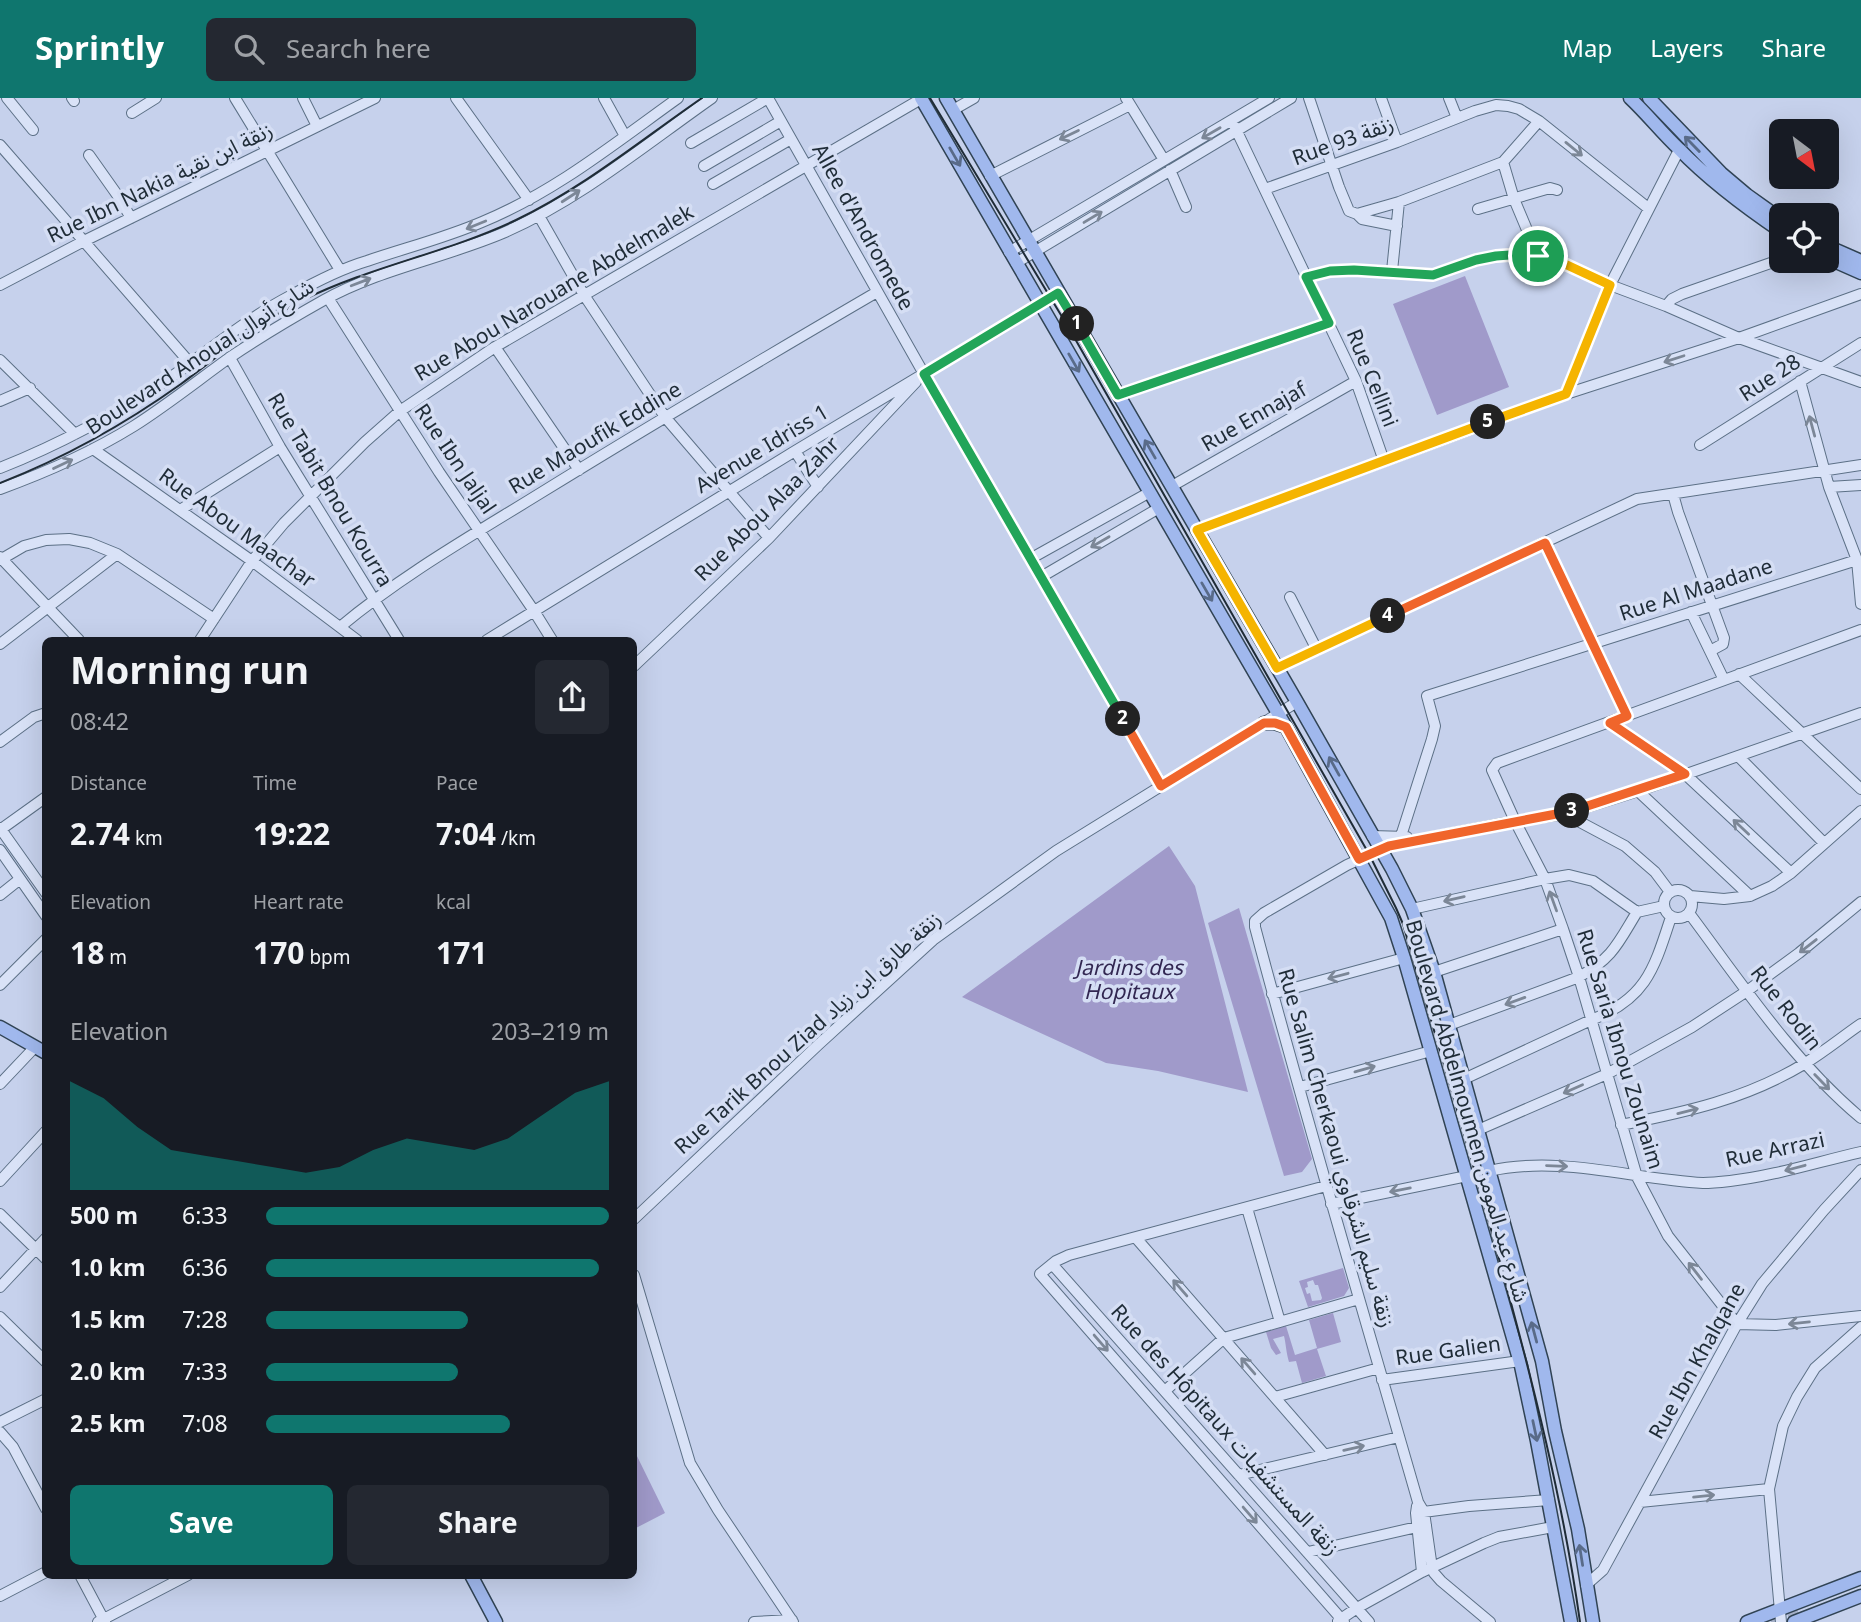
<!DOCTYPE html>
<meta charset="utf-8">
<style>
:root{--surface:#171b24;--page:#242831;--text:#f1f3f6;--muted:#9ea1a6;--accent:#0f766e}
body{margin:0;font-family:Georgia,"Noto Sans Arabic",serif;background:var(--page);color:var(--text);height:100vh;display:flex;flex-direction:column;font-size:26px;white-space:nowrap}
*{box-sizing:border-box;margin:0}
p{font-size:23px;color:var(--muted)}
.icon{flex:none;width:38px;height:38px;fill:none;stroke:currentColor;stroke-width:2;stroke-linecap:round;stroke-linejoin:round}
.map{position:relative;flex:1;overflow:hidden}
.side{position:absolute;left:42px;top:539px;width:595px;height:942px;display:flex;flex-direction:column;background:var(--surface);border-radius:10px;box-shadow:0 7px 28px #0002}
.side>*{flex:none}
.needle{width:46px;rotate:148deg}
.tools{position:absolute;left:1769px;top:21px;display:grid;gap:14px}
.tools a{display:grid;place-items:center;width:70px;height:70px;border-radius:10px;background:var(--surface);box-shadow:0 7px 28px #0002;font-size:35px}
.pin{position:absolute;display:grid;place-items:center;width:60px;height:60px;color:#fff;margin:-30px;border:4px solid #fff;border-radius:50%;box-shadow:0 2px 7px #0007}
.km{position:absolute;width:35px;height:35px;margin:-18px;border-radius:50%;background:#222;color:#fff;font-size:19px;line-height:35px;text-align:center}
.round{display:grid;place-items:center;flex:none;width:74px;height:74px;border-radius:10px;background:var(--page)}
.overview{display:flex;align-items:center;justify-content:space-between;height:119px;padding:0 28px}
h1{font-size:38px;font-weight:700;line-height:52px}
.metrics{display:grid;grid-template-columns:repeat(3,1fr);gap:10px;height:119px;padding:7px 28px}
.metrics div{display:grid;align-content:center}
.metrics b{font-size:30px;font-weight:700}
.metrics small{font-size:19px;font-weight:400}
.metrics p{font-size:19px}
.chart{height:196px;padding:14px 28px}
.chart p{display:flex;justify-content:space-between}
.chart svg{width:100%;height:126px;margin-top:7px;fill:var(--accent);opacity:.7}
.cta{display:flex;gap:14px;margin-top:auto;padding:14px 28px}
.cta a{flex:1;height:80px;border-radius:10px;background:var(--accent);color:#fff;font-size:28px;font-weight:700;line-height:80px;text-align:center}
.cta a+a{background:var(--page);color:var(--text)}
ul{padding:0 28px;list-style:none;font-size:23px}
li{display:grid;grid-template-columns:112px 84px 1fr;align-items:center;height:52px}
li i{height:18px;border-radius:9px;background:var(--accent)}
header{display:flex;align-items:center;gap:42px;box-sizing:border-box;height:98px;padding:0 35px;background:var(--accent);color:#fff}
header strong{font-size:33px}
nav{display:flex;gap:38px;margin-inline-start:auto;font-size:24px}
.search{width:490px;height:63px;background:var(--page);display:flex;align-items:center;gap:18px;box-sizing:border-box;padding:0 24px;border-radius:10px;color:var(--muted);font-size:26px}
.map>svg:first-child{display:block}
.green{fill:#a09aca;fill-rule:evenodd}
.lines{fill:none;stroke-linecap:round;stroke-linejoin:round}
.major-tunnel{stroke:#a5b0c8;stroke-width:12;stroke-dasharray:12 6;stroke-linecap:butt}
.minor-casing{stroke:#5c7086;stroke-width:12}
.major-casing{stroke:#304354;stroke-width:15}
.minor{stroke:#d9e2f7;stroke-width:10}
.major{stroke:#a0b8ed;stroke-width:12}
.tram{stroke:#1f2c37;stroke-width:2}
.oneway{stroke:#7c8797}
.oneway2{stroke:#596b89}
.split-1-casing{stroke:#fff;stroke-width:14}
.split-2-casing{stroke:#fff;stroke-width:14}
.split-3-casing{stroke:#fff;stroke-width:14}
.split-4-casing{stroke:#fff;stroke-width:14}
.split-5-casing{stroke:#fff;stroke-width:14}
.split-6-casing{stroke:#fff;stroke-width:14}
.split-1{stroke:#22a559;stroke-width:9}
.split-2{stroke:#22a559;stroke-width:9}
.split-3{stroke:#f0652b;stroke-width:9}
.split-4{stroke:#f0652b;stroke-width:9}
.split-5{stroke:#f5b400;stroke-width:9}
.split-6{stroke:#f5b400;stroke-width:9}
.labels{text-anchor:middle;stroke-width:7;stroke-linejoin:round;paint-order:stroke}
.street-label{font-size:21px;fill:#1f2c37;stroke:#d5def4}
.park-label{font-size:21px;font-style:italic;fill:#322752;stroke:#d5def4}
</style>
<header>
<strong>Sprintly</strong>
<div class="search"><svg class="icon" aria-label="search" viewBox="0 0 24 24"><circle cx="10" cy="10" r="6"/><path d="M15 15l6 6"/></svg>Search here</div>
<nav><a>Map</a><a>Layers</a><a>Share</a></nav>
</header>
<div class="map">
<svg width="1861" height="1524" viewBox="0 0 1861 1524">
<rect width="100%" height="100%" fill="#c6d1ec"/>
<path class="green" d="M1465,178l44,111 -72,28 -44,-111z
M1169,748l26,40 53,206 -90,-21 -52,-8 -144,-66z
M1239,810l73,251 -10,13 -18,4 -76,-253z
M1343,1170l6,20 -5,8 -36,11 -9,-26zM1313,1182l2,5h3l4,13 -1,2 -9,1 -2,-8 -3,1 -2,-6 3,-1 -1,-5z
M1333,1215l8,29 -24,7 9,27 -24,7 -6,-22 -7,1c-3,-10 -3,-18 -5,-26l-11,3 8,14 -5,2 -5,-7 -5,-16 20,-6 9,29 22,-7 -8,-28z
M634,1352l31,63 -31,16z"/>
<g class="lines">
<path class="major-tunnel" d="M1771,1524l27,-10"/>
<defs>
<path id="minor" d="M7,0l26,32
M72,0l2,3
M235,0l105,172
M303,0l14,28
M456,0l73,102
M604,0l21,38
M768,0l156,276 238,412
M1126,0l38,62
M1309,0l30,89 10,24 8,3 5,5 35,7
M1381,0l16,44
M1449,0l8,20
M953,12l21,-12
M132,15l24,-15
M1232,23l124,260 28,80
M691,45l77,-45
M0,47l190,218
M89,57l29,41 13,22
M1503,64l11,37 24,57
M704,68l77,-45
M1170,72l16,37
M990,78l140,-71
M713,86l78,-45
M1265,91l132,-47 78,-31 21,-6 12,1 11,3 20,12 109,87
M1478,111l72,-21 7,2
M1357,116l42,-12 104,-40 36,-41
M539,118l45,79 81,122 104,121
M1009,154l260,-154
M1016,165l275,-165
M1392,173l7,-69
M1306,179l24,-6 24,-1 79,5 43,-15 20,-4 27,-2 15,2 29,9 43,20 56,21 73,32 122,44
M0,187l84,-44 291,-143
M328,200l111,174 95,139 18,29
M1666,208l6,-7 10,-5 100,-35
M495,249l84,123
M230,260l50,89 119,193
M0,262l75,74
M1800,283l29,106 28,73 4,44
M1566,296l44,-109 69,-135
M1118,297l211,-72
M0,303l30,-13
M1700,347l161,-102
M93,351l159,112 105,79
M795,353l23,36
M0,370c58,-23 116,-54 168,-89 41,-28 78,-60 122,-83 25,-14 50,-27 77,-35 38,-13 78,-23 115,-39 73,-30 133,-79 196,-124
M1172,388l184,-105
M1829,389l32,-2
M0,391c47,-17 92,-37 134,-63 33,-21 63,-45 95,-68 31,-21 63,-40 95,-58 56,-31 120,-42 179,-67 76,-33 142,-88 209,-135
M1673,396l5,18 46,126 -1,6 -13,7
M180,412l100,-63
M1197,432l369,-136 173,-56 122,-44
M1545,445l82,173
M0,459l79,83
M1030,461l120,-67
M0,462l24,-14 22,-6 23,-1 21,4 27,11 97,65
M1041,479l118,-69
M1290,499l27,53
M1691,514l33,68
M340,529c61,-51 131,-91 199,-133 112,-69 225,-136 338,-202
M1861,532l-364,133 -5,7 23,51 30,58 18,50 16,48 58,200 31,59 69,88 39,1 85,-9
M200,542l52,-79 32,-38 81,-81 35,-31 95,-64 426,-248
M487,542l308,-189 263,-158
M0,546l117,-90
M634,568l135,-128 147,-156
M1277,570l360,-169 224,-34
M1739,576l122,115
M1610,625l75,51 106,99
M0,644l34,-25 12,-4
M1738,658l86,87
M1638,693l112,105
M1565,716l60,32 30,26 15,20
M0,730l46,65
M0,732l46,-33
M1372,738l35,1
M1401,738l31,-97 3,-13 -8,-30 430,-136
M0,752l46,66
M1664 806a14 14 0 1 1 28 0a14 14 0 1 1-28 0Z
M0,797l20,-16
M1690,798l34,3 26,-3 22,-10 19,-13 70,-62
M1412,811l133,-30 24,-4 24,6 44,31 27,-6
M1689,815c53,71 104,148 172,205
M1434,874l129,-43
M0,887l46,-46
M1272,896l132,-36
M1449,927l130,-48c34,-19 39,-34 58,-65
M1464,981l127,-59c55,-21 63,-51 80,-103
M0,986l35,-37
M1300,989l131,-36
M1621,1027c65,-13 125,-26 183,-61 20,-12 38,-27 57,-40
M1478,1032l129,-56 85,-47 55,-36 52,-38 62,-51
M1489,1073c71,-16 143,8 214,12 9,0 18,-1 27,-2 44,-5 87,-19 131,-29
M0,1083l46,-50
M1326,1088l-257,69 -13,6 -16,13 304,348
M1331,1106l136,-28
M1247,1110l33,114
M0,1116l46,45
M634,1121l184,-174 115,-105 123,-89 241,-149
M1136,1140l189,217
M1052,1166l317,358
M634,1177l56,188 28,47 75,112
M0,1189l46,-49
M0,1219l46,45
M1382,1282l138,-19
M1166,1292l58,-52 135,-39
M1275,1299l104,-29
M0,1324l46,-23
M0,1334l13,15 33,62
M1239,1377l160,-38
M1640,1404l129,-13
M1417,1408l-1,7 6,59
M1416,1415l53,-7 80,-6
M1308,1454l118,-27
M80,1477l25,47
M1586,1487l17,-15 134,-246 25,-40 62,-74 37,-40
M0,1498l46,-24
M1338,1523l19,-13 65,-36 62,-29 15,-6 54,-10
M98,1524l90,-47
M754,1524l38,-2
M1490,1524l-49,-41 -7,-8 -2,-5 -8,-56 -6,-10c-55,-191 -112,-382 -163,-575v-6l9,-8 83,-48 42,-19 126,-25 50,-7 73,-23 223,-78
M1781,1524l-12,-133 14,-63 14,-29 18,-29 46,-41"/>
<path id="major" d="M921,0l365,629 105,191 13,40 117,408 16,75 34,181
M946,0l351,604 95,167 20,40 22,63 108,389 13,70 23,98 15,93
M1630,0c17,16 32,35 49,51 31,32 66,58 103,83
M1649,0l72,75 26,22 35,25
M1827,148l34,15
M1827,160l34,15
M1264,625h10l12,4
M0,929l46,26
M471,1477l25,47
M1747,1524l114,-44
M1794,1524l67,-26"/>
</defs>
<use href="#minor" class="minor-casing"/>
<use href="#major" class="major-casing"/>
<use href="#minor" class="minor"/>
<use href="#major" class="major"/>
<path class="tram" d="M930,0l140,232 299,524 27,54 7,16c33,114 67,227 98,342 32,117 62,235 79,356
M0,385c64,-25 125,-59 181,-99 39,-29 78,-62 122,-84 68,-34 144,-47 213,-80 67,-32 125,-80 186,-122"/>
</g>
<defs><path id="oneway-shaft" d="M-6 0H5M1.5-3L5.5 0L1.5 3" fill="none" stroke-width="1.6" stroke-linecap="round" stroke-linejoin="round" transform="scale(1.75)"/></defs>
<g class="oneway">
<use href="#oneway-shaft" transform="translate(1211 35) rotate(150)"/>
<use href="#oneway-shaft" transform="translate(1069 37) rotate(154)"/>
<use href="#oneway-shaft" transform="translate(1574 51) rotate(39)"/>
<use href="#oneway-shaft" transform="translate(571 98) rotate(-33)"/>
<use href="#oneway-shaft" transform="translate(1093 119) rotate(-31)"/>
<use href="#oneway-shaft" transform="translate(476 127) rotate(158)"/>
<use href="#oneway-shaft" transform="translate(361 184) rotate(-21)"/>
<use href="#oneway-shaft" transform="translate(1674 261) rotate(162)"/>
<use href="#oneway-shaft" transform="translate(1812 328) rotate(-105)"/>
<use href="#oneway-shaft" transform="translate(63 366) rotate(-25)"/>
<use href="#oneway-shaft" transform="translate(1100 444) rotate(150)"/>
<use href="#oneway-shaft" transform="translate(1741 729) rotate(-137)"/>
<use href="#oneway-shaft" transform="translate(1454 801) rotate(167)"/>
<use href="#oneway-shaft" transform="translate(1553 803) rotate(-110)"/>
<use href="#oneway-shaft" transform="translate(1808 848) rotate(142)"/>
<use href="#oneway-shaft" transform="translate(1338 878) rotate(165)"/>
<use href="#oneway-shaft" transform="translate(1515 903) rotate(160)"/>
<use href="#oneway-shaft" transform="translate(1365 971) rotate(-16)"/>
<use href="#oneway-shaft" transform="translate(1822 984) rotate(46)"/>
<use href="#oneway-shaft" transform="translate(1573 991) rotate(156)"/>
<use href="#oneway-shaft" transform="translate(1688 1013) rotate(-14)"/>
<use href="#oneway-shaft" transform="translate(1557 1068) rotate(2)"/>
<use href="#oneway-shaft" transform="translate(1795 1070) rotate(165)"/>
<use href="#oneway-shaft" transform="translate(1400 1092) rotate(169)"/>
<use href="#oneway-shaft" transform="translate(1695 1173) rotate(-128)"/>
<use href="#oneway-shaft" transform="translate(1180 1190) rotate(-131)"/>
<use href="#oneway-shaft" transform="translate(1799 1225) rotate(174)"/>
<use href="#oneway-shaft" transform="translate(1101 1245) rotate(49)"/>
<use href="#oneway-shaft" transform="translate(1248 1268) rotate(-131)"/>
<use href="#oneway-shaft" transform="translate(1354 1350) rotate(-13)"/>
<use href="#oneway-shaft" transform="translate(1704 1398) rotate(-6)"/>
<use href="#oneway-shaft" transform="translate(1250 1417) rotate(49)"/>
</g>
<g class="oneway2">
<use href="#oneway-shaft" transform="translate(1692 46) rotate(-134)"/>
<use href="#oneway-shaft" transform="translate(955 59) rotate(60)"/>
<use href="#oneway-shaft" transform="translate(1074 265) rotate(60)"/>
<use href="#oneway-shaft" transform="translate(1150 351) rotate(-120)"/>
<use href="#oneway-shaft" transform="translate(1207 494) rotate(60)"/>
<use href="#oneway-shaft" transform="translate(1334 668) rotate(-119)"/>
<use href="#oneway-shaft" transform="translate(1534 1234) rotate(-105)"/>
<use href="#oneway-shaft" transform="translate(1535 1333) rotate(78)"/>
<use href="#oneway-shaft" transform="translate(1581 1457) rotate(-99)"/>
</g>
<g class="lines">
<defs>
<path id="split-1" d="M1077,226l41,71 211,-72 -23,-46 24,-6 24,-1 79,5 43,-15 20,-4 27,-2 15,2"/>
<path id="split-2" d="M1077,226l-19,-31 -134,81 199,345"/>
<path id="split-3" d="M1123,621l38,67 103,-63h11l11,4 73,132 30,-13 183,-35"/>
<path id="split-4" d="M1388,518l157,-73 82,173 -17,7 75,51 -113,37"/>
<path id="split-5" d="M1388,518l-111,52 -80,-138 291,-108"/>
<path id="split-6" d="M1488,324l78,-28 44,-109 -43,-20 -29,-9"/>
</defs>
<use href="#split-1" class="split-1-casing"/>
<use href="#split-2" class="split-2-casing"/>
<use href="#split-3" class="split-3-casing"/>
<use href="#split-4" class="split-4-casing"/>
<use href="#split-5" class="split-5-casing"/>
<use href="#split-6" class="split-6-casing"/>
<use href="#split-1" class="split-1"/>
<use href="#split-2" class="split-2"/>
<use href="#split-3" class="split-3"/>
<use href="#split-4" class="split-4"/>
<use href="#split-5" class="split-5"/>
<use href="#split-6" class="split-6"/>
</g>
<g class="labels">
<g class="street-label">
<text transform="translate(1343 43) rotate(-20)" y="7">Rue 93 زنقة</text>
<text transform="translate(160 85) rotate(-26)" y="7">Rue Ibn Nakia زنقة ابن نقية</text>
<text transform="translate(863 129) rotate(61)" y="7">Allee d'Andromede</text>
<text transform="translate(554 195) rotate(-31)" y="7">Rue Abou Narouane Abdelmalek</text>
<text transform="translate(200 259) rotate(-33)" y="7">Boulevard Anoual شارع أنوال</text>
<text transform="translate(1372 280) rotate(68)" y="7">Rue Cellini</text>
<text transform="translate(1770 280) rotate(-33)" y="7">Rue 28</text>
<text transform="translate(1254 319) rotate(-30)" y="7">Rue Ennajaf</text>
<text transform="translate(595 340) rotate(-31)" y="7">Rue Maoufik Eddine</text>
<text transform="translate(762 351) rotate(-31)" y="7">Avenue Idriss 1</text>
<text transform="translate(455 361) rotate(56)" y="7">Rue Ibn Jaljal</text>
<text transform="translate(330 392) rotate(59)" y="7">Rue Tabit Bnou Kourra</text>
<text transform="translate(767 411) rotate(-45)" y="7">Rue Abou Alaa Zahr</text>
<text transform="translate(237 430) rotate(36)" y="7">Rue Abou Maachar</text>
<text transform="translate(1696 492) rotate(-18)" y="7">Rue Al Maadane</text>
<text transform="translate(1786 910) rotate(52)" y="7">Rue Rodin</text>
<text transform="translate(808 935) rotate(-42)" y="7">Rue Tarik Bnou Ziad زنقة طارق ابن زياد</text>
<text transform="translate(1620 951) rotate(73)" y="7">Rue Saria Ibnou Zounaim</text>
<text transform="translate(1467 1013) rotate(74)" y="7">Boulevard Abdelmoumen شارع عبد المومن</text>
<text transform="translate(1336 1050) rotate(74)" y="7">Rue Salim Cherkaoui زنقة سليم الشرقاوي</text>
<text transform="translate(1775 1052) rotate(-12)" y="7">Rue Arrazi</text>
<text transform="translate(1448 1253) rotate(-8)" y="7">Rue Galien</text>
<text transform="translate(1697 1263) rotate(-61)" y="7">Rue Ibn Khalqane</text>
<text transform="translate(1225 1332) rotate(48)" y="7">Rue des Hôpitaux زنقة المستشفيات</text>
</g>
<g class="park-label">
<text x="1129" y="877">Jardins des<tspan x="1129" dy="24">Hopitaux</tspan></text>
</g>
</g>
</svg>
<div class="tools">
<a><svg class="needle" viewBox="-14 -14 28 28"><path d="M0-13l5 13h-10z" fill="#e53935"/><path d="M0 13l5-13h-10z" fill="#9ea1a6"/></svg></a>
<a><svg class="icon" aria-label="locate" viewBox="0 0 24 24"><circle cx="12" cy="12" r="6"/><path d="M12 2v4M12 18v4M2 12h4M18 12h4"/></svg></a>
</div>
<div class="pin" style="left:1538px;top:158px;background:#1e9e55"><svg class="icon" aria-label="arrive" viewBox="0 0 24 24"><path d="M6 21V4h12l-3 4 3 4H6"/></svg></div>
<b class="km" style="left:1077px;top:226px">1</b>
<b class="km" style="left:1123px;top:621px">2</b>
<b class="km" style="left:1572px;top:713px">3</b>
<b class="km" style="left:1388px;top:518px">4</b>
<b class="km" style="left:1488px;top:324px">5</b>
<section class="side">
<div class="overview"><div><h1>Morning run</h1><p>08:42</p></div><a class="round"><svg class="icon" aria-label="share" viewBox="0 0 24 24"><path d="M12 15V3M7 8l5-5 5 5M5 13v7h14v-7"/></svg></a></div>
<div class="metrics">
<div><p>Distance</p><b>2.74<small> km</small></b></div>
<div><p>Time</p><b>19:22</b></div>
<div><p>Pace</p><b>7:04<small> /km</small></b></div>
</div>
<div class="metrics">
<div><p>Elevation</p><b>18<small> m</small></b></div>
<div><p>Heart rate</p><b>170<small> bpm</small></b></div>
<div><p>kcal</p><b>171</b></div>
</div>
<div class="chart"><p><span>Elevation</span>203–219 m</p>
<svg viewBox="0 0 160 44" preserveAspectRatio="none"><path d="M0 44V6L10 12L20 22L30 30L40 32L50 34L60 36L70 38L80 36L90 30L100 26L110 28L120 30L130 26L140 18L150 10L160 6V44z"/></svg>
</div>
<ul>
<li><b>500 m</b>6:33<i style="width:100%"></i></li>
<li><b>1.0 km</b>6:36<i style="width:97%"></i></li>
<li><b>1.5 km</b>7:28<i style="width:59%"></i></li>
<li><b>2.0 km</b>7:33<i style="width:56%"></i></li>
<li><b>2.5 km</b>7:08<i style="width:71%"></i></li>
</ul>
<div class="cta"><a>Save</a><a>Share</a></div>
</section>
</div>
